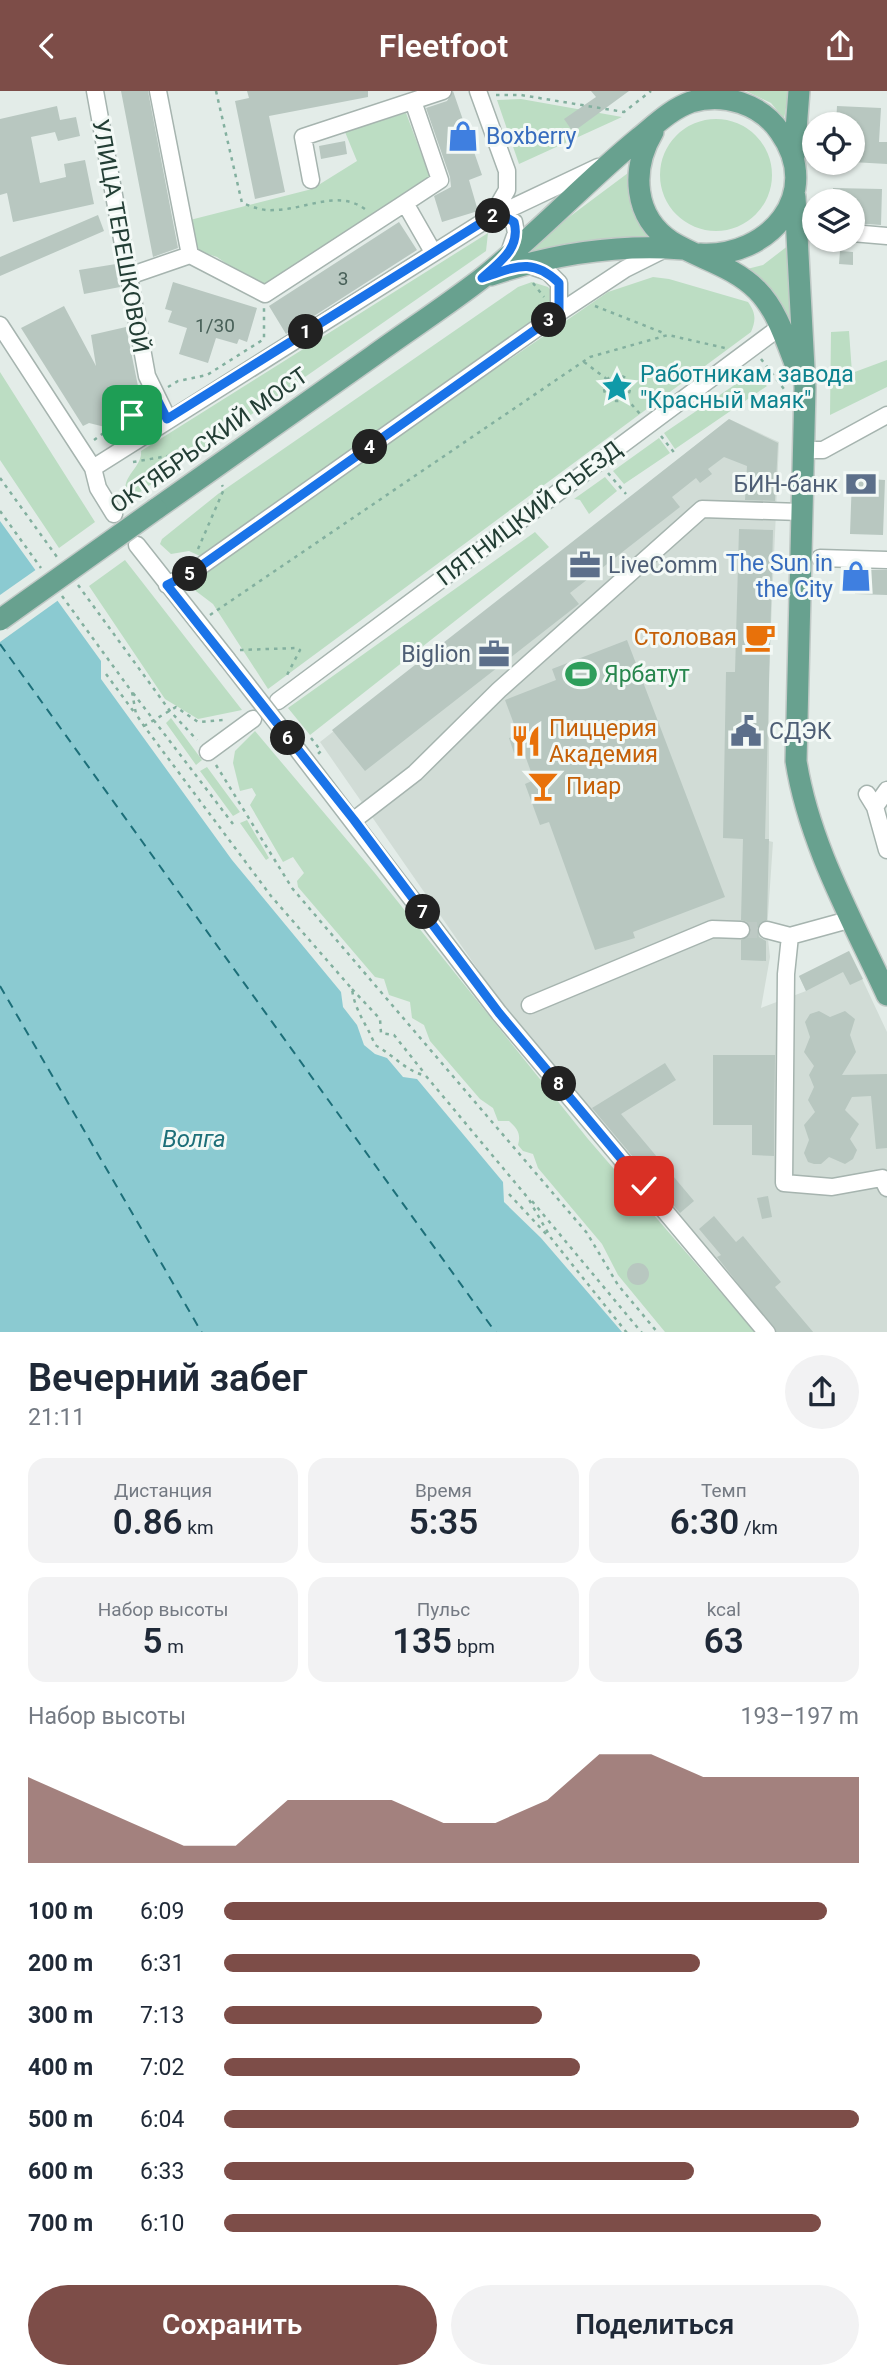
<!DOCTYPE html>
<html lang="ru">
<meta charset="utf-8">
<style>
:root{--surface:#fff;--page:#f2f2f3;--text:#1f2937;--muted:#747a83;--accent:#7d4d48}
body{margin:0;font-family:Roboto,sans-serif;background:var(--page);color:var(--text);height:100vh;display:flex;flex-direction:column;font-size:26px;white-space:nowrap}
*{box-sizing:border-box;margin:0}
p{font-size:23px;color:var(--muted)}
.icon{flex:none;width:38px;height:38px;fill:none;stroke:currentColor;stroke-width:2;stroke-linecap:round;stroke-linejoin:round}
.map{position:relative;height:1241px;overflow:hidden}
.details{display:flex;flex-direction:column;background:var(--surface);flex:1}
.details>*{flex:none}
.controls{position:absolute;left:802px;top:21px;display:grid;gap:14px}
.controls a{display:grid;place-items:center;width:63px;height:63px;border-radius:50%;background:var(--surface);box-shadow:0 2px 5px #0004;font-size:35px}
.pin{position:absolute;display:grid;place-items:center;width:60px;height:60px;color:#fff;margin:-30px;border-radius:14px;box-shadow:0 4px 10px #0006}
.km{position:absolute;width:35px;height:35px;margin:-18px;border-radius:50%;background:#222;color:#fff;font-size:19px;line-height:35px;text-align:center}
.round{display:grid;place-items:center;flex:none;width:74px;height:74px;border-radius:37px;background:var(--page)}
.summary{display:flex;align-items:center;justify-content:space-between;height:119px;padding:0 28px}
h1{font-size:38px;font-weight:600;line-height:52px}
.stats{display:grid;grid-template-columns:repeat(3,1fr);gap:10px;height:119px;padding:7px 28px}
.stats div{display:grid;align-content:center;border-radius:18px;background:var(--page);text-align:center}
.stats b{font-size:35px;font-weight:600}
.stats small{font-size:19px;font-weight:400}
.stats p{font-size:19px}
.chart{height:196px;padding:14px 28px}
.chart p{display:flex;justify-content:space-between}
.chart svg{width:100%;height:126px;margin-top:7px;fill:var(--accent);opacity:.7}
.button{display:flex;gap:14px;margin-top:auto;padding:14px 28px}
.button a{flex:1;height:80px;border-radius:42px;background:var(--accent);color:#fff;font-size:28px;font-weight:600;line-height:80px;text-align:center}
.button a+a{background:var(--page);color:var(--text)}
ul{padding:0 28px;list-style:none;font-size:23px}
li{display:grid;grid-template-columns:112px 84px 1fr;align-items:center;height:52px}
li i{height:18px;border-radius:9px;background:var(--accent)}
header{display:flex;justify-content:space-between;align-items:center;height:91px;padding:0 28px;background:var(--accent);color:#fff;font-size:32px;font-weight:600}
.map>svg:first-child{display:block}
.built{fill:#d1dcd6}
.green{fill:#bcddc3}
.water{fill:#8bcad1}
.pier{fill:#e3ece8}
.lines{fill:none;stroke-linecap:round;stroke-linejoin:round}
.ferry{stroke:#1d6f79;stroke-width:2;stroke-dasharray:9 7;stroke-linecap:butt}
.building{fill:#b8c7c0}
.minor-tunnel{stroke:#bdc9c4;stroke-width:16;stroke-dasharray:16 8;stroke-linecap:butt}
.minor-casing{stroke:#a6b4af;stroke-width:19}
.major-casing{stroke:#c1c9c6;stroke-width:24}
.path{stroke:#83b09f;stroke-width:2.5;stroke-dasharray:3.5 5;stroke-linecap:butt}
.minor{stroke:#fff;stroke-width:16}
.major{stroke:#68a18f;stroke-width:21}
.minor-bridge-casing{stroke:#a6b4af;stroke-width:19;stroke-linecap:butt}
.major-bridge-casing{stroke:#c1c9c6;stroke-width:24;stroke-linecap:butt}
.minor-bridge{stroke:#fff;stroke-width:16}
.major-bridge{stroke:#68a18f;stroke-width:21}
.route-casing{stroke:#fff;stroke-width:14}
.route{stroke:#1a73e8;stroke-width:9}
.labels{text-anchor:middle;stroke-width:6;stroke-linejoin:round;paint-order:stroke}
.number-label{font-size:19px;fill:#486058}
.shop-label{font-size:23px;fill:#366cbe;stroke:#f3f9f6;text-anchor:start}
.street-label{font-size:23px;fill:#233e35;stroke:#f3f9f6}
.culture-label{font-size:23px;fill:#0d838f;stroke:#f3f9f6;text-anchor:start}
.service-label{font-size:23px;fill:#4e5e75;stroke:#f3f9f6;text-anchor:end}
.food-label{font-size:23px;fill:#c56008;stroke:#f3f9f6;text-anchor:start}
.leisure-label{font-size:23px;fill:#27864d;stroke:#f3f9f6;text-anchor:start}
.water-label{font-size:24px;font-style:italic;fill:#1d6f79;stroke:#f3f9f6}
</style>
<header><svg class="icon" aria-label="back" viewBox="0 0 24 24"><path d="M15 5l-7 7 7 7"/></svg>Fleetfoot<svg class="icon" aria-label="share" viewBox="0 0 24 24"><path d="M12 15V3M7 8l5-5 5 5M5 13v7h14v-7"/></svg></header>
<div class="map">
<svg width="887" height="1242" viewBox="0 0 887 1242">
<rect width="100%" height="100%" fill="#e3ece8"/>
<path class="built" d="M729,328l50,23 -10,230v169l4,1 -6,88 3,27 -9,51 45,-17 -7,-15 50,-25 38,81v300h-114l-267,-322 -186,-268z"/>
<path class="green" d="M746,0h43l-5,28 -13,-16z
M521,8l101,18 -103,47 -22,-64z
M406,22l24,64 -168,112 -45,-32 -22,-7 -5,-30 122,-31 45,-28 -12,-29z
M660 84a56 56 0 1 1 112 0a56 56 0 1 1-112 0Z
M628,82l3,35 20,29c-40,2 -81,1 -118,18l-5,-2 1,-6z
M488,142l-2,18 -356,248c-15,-20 13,-30 11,-48z
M789,154l4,88 -54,-62 24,-6z
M653,186l16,2 79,23c8,11 8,18 3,30l-483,357 -55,-85 -29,-22 424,-290z
M532,191l16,5 6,8 -3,19 -351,242 -11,-5 -18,3 -11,-10 2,-5 56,-45 300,-207z
M849,240l3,42 35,-13v27l-57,28 1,-83z
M0,281l95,150 -36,26 -59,-88z
M752,282l15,13 -92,63 -11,-16z
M659,347l11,15 -46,31 -11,-13z
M605,386l12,14 -28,23 -9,-14 -6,-1z
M535,441l14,15 -239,188 -22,-27z
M125,469l117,150 -44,9 -33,-20 -76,-113z
M171,627l31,42 -6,5 -30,-42z
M255,640l119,141 214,267 167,193h-90l-47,-57 -16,-31 -64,-76 -5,-14 -10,-3 -5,-6c3,-11 0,-16 -9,-24h-11l-5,-13 -13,-9 -50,-58 -6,-16 -12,-7 -2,-16 -21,-7 -5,-16 -9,-2 -77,-90 -1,-6 7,-8 -11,-16 -10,5 -33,-57 6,-10 -4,-7 -12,3 -7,-28 2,-12z
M207,676l33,45 -7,4 -33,-45z
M247,729l22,38 -3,2 -26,-37z"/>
<path class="water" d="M0,430l101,140v18l131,181 109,132 2,15 14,18 7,20 11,9 12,4 16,19 14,2 86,103 1,20 37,36 81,94h-622z"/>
<path class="pier" d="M37,478l23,30 -60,43v-47z"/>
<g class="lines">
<path class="ferry" d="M0,553l496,689
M0,895l202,347"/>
</g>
<path class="building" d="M121,0h27l30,157 -25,9z
M247,0h121v6l-99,19 16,76 -30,7 -20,-98 14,-3z
M453,0l29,84 -13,5 9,31 -36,11 -8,-26 17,-9 -1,-10 -24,-69 21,-7z
M591,0h38l-56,41 -9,-13 32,-22z
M57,15l3,14 16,-3 4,19 -22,5 -3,-9 -24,5 9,46 26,-6 -2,-13 21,-4 9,44 -81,18 -6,-29 -7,2v-76z
M837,15l44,2 -2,34h8v22l-35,-2v-38h-16z
M345,50l2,13 -26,5 -2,-13z
M833,97l49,1 -1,36 -29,-2v-22h-19z
M98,124l6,16 -104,45v-19z
M399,131l18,28 -131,84 -17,-28z
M840,160l13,1v13l-14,-1z
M116,173l4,23 -36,7 -5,-24z
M173,191l84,26 -10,34 -8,-3 -2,5 -21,-6 -8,25 -29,-9 8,-26 -19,-6 4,-11 -7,-2z
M64,215l32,60 -5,-31 35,-8 14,69 -6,1 2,6 -19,20 -12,4 -16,-4 -6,3 -62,-98z
M729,328l49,24 -3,58 -30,-1 2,-34 -23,-9 -16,12 4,5 -12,9 -4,-5 -24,19 8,10 -110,86 9,11 -214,167 -33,-41z
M852,387l33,2 -2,55 -33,-1z
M739,438l34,1 -8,309h4l-2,81 -10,8 2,9 7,4v20l-25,-1v-20l8,-4 2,-6 -4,-8 -6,-2 2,-81 -20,-1 3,-166h9z
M855,479h32v25l-32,-1z
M627,549l98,257 -92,35 2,6 -40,12 -46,-128 -9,3 -15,-41 9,-4 -11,-30 -9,3 -5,-15 9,-3 -13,-35 51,-20 -4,-11z
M849,860l14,28 -13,6 -7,-13 -37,19 -7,-15z
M819,920l11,6 15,-6 10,8 -5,16 6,17 -14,23 45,-1v74l-11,1 -5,-53 -19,1 -7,13 14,14 -9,15 7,11 -4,9 -8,5 -16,-7 -8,7h-7l-6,-2 -4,-9 5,-13 -5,-15 11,-13 -7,-12 6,-13 -5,-12 5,-9 -10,-14 6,-15 -5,-15 5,-8z
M713,964h62l-1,101 -22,-1v-30h-39z
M665,972l11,17 -55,34 73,87 -14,12 -88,-105z
M768,1105l4,21 -10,2 -5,-21z
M714,1125l22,26 7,-6 38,46 -6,5 39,46h-37l-60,-76 4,-2 -22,-26z
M627 1183a11 11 0 1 1 22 0a11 11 0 1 1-22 0Z"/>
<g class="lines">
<path class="minor-tunnel" d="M741,839h26"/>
<defs>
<path id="minor" d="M95,0l52,285 21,43
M478,0l29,80v19l-15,26
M311,89l-8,-43 140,-46
M405,112l35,-23 -27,-79
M492,125h12l10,6 2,11 -7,20
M852,142l35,3
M190,164l75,39 140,-91 28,49
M525,173l23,8 11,11v30
M129,185l61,-21 -32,-164
M0,234l93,143 5,20 16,26
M803,359h20l64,-35
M93,377l393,-248 112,-53
M137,454l90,114
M820,467l67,2
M167,494l24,-12 366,-259 68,-45 38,-19
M278,610l502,-374
M294,654l205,268 268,320
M208,661l45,-33
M867,703l8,13 12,43
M875,716l12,-17
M354,729l61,-47 84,-83 203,-181 99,3
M852,828l-62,17 -4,38 -2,209 48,4 50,-9 5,10
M767,839l23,6
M530,914l182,-76 29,1"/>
<path id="major" d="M653,41c-22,37 -20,85 19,110 28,17 61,24 85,48 21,21 30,54 41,81
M794,65l5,-65
M795,106l10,191 -9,373c13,83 56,158 91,234
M491,184c62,-21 126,-31 192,-26
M156,418c72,-51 145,-102 217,-153 36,-26 73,-50 108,-77 55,-43 103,-96 158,-141 16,-13 32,-29 52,-36 33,-10 70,2 89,30 44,62 -11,126 -80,122"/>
</defs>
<use href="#minor" class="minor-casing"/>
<use href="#major" class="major-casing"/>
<path class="path" d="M216,0l26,112c11,4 20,8 32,7 31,0 63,-21 91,-1
M496,4h25l103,17 27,-21
M533,192l11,14
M595,215l71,28
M761,268l26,34
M584,271l24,18
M604 297a13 13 0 1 1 26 0a13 13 0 1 1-26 0Z
M168,296l10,-6 29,-6 57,-36v-31
M626,307l14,16
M661,345l15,19
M94,349l51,-37
M133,371l64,-11 3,5
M608,382l18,21
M0,387l57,79
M0,420l41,57
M198,458l26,-60 -2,-4
M78,494l92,126 27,29
M62,505l70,96 4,22 8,12 127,170 81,93c3,23 15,35 23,56 20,11 29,25 51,31l102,122 23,40 76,95
M210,524l380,-258 78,-22 57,13
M240,559l57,-2 3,2 -13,25
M106,583l28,38
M133,602l100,131
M144,635l32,-19 22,15 26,-2
M311,647l10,13 -3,3
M216,674l76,123 295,345 31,52 40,48
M352,898l28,30 1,14 13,2 31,39
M509,1103l38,41
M532,1110l110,132"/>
<use href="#minor" class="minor"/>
<use href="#major" class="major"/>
<defs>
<path id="minor-bridge" d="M227,568l67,86"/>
<path id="major-bridge" d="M0,529l156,-111"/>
</defs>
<use href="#minor-bridge" class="minor-bridge-casing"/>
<use href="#major-bridge" class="major-bridge-casing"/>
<use href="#minor-bridge" class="minor-bridge"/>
<use href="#major-bridge" class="major-bridge"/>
</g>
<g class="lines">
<defs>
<path id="route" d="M132,324l23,-20 12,24 325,-203h12l10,6c7,26 -14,40 -32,56 32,-10 49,-22 77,5v30l-368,260 -24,12 187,235 145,193 145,173"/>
</defs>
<use href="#route" class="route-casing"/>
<use href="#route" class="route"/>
</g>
<defs>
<symbol id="shop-bare" viewBox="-9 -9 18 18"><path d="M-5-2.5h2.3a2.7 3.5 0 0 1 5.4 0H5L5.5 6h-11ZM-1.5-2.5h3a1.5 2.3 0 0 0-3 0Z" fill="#3f7fe0" stroke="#f3f9f6" stroke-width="2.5" paint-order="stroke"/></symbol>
<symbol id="sight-bare" viewBox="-9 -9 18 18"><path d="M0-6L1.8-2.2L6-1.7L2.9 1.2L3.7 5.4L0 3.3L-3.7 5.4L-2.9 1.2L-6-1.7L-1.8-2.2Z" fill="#0f9aa8" stroke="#f3f9f6" stroke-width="2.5" paint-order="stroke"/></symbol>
<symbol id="bank-bare" viewBox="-9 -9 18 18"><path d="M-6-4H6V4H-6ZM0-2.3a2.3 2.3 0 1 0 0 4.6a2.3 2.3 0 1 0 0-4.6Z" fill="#5c6f8a" stroke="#f3f9f6" stroke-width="2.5" paint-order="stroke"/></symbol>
<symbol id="office-bare" viewBox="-9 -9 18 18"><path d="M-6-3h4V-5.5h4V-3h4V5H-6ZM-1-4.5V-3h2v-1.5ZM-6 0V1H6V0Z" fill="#5c6f8a" stroke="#f3f9f6" stroke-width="2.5" paint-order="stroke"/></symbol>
<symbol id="cafe-bare" viewBox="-9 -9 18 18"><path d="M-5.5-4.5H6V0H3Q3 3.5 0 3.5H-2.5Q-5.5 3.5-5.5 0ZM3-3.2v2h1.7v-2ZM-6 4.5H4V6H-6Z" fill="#e8710a" stroke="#f3f9f6" stroke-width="2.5" paint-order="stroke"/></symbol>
<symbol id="stadium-bare" viewBox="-9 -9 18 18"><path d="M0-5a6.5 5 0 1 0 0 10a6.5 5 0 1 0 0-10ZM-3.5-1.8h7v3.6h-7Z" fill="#2e9e5b" stroke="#f3f9f6" stroke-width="2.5" paint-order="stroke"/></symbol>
<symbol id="civic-bare" viewBox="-9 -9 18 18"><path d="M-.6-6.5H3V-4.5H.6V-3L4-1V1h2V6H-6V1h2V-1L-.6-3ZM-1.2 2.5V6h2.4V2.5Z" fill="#5c6f8a" stroke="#f3f9f6" stroke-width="2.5" paint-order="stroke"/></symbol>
<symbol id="restaurant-bare" viewBox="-9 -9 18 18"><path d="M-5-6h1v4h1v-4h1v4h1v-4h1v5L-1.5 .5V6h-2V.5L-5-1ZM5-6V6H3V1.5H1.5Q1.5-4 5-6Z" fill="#e8710a" stroke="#f3f9f6" stroke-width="2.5" paint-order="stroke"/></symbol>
<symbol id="bar-bare" viewBox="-9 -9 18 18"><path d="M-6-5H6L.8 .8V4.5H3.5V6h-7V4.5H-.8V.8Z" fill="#e8710a" stroke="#f3f9f6" stroke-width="2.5" paint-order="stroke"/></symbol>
</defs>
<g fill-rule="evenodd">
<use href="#shop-bare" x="441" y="23" width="44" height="44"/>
<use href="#sight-bare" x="595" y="274" width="44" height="44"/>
<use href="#bank-bare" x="839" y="371" width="44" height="44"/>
<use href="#office-bare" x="563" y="452" width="44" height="44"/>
<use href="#shop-bare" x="834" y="463" width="44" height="44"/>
<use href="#cafe-bare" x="738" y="524" width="44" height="44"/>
<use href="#office-bare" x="472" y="541" width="44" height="44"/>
<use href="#stadium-bare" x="559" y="561" width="44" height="44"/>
<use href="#civic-bare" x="724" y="618" width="44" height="44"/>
<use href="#restaurant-bare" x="504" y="628" width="44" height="44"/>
<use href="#bar-bare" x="521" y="673" width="44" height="44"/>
</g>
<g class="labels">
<g class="number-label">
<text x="343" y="194">3</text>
<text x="215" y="241">1/30</text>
</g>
<g class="shop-label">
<text x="486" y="53">Boxberry</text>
<text x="833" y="480" text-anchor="end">The Sun in<tspan x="833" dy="26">the City</tspan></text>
</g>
<g class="street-label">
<text transform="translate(121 145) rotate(80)" y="8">УЛИЦА ТЕРЕШКОВОЙ</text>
<text transform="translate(209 349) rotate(-35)" y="8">ОКТЯБРЬСКИЙ МОСТ</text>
<text transform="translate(529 422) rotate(-37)" y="8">ПЯТНИЦКИЙ СЪЕЗД</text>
</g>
<g class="culture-label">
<text x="640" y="291">Работникам завода<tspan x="640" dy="26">"Красный маяк"</tspan></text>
</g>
<g class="service-label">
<text x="838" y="401">БИН-банк</text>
<text x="608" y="482" text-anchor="start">LiveComm</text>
<text x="471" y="571">Biglion</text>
<text x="769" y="648" text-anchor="start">СДЭК</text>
</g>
<g class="food-label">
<text x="737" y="554" text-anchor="end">Столовая</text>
<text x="549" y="645">Пиццерия<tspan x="549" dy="26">Академия</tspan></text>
<text x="566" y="703">Пиар</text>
</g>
<g class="leisure-label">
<text x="604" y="591">Ярбатут</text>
</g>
<g class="water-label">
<text x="194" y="1056">Волга</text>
</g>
</g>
</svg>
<div class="controls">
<a><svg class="icon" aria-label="locate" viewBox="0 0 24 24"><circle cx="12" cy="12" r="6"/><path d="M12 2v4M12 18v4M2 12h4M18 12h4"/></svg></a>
<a><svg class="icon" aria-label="layers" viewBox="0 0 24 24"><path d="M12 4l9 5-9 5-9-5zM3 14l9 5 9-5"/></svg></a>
</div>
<div class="pin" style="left:132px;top:324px;background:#1e9e55"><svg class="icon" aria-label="arrive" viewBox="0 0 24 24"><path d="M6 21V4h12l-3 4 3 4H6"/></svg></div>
<div class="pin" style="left:644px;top:1095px;background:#d93025"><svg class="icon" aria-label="check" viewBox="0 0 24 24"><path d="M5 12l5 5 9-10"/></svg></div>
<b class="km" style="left:306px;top:241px">1</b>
<b class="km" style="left:493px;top:125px">2</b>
<b class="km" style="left:549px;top:229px">3</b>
<b class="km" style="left:370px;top:356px">4</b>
<b class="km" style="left:190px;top:483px">5</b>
<b class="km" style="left:288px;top:647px">6</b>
<b class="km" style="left:423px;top:821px">7</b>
<b class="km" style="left:559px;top:993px">8</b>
</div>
<section class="details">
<div class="summary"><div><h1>Вечерний забег</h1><p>21:11</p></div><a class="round"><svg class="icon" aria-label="share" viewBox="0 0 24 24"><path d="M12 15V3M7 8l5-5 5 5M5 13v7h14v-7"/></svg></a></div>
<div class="stats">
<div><p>Дистанция</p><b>0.86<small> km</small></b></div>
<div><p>Время</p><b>5:35</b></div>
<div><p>Темп</p><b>6:30<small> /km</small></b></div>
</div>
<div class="stats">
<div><p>Набор высоты</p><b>5<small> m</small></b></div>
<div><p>Пульс</p><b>135<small> bpm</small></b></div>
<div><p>kcal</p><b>63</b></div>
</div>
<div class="chart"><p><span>Набор высоты</span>193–197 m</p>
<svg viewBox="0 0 160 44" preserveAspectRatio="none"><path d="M0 44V14L10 22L20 30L30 38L40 38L50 22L60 22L70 22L80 30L90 30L100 22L110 6L120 6L130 14L140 14L150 14L160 14V44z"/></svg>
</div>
<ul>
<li><b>100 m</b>6:09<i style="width:95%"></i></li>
<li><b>200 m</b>6:31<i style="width:75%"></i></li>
<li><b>300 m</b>7:13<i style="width:50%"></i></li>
<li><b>400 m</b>7:02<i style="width:56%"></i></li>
<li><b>500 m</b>6:04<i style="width:100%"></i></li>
<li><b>600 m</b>6:33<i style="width:74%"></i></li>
<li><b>700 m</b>6:10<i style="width:94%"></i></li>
</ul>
<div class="button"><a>Сохранить</a><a>Поделиться</a></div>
</section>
